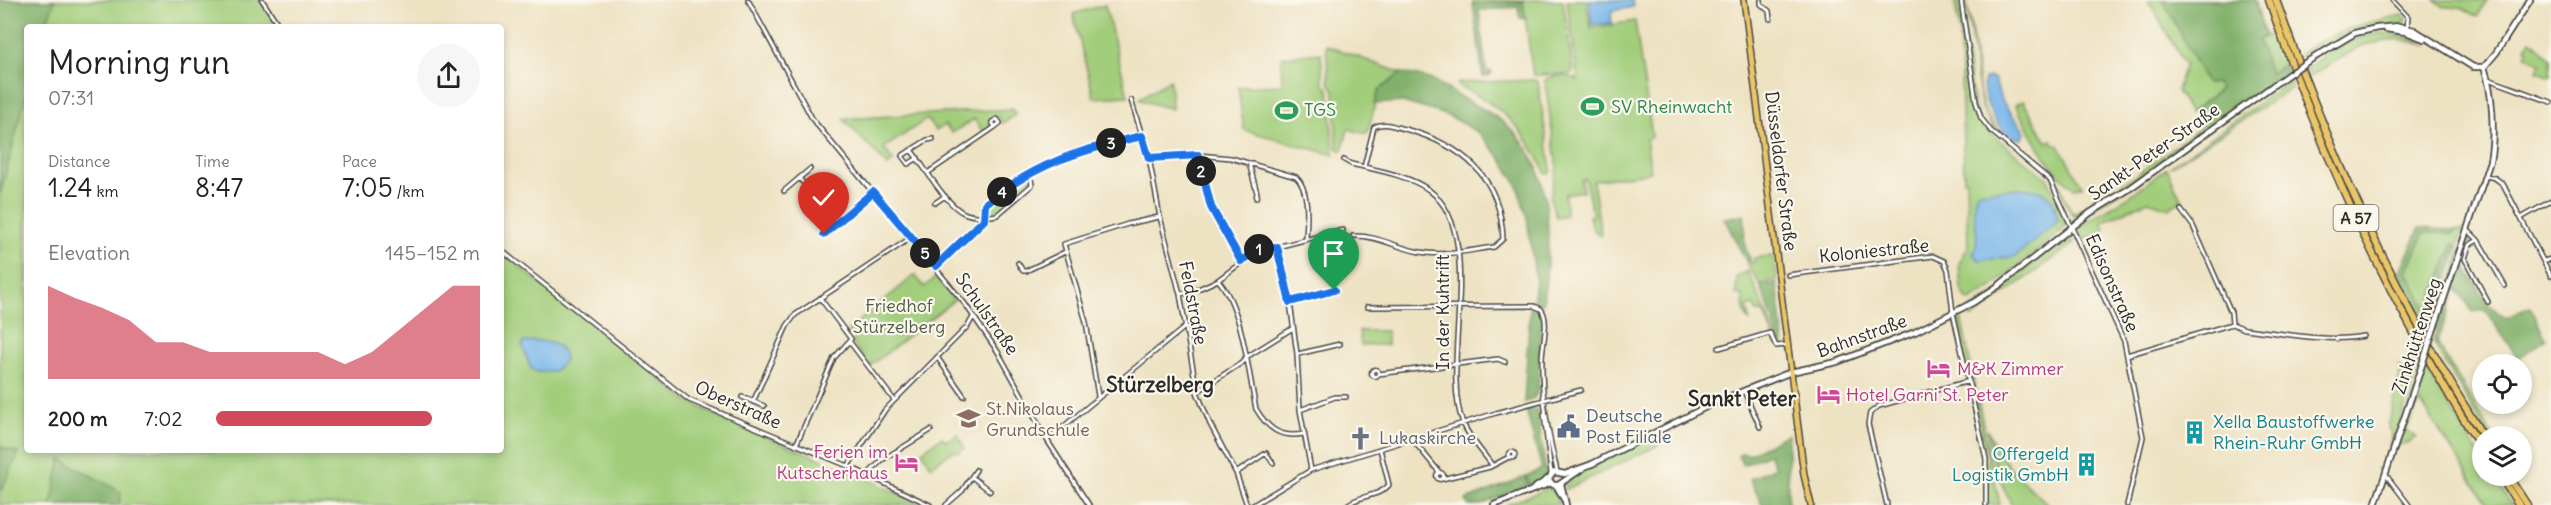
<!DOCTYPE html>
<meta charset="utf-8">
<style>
:root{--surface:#fff;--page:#f6f6f6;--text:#222;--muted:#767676;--accent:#d1495b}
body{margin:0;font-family:Delius,sans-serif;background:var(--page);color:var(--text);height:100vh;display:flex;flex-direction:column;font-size:22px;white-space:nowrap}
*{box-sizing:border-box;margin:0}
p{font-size:20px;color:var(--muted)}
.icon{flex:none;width:33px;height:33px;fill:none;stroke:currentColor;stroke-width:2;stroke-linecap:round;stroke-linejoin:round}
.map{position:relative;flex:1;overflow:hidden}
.drawer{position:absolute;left:24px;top:24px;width:480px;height:429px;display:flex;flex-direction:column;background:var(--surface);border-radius:6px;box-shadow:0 3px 9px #0003}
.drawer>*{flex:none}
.controls{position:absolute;left:2472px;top:354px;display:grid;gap:12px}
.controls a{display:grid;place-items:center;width:60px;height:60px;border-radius:50%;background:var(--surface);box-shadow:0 3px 9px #0003;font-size:30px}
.pin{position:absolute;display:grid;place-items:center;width:51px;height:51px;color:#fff;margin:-62px -26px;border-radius:50% 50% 50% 0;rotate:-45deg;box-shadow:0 0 6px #0007}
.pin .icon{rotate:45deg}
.km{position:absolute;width:30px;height:30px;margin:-15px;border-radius:50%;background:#222;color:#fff;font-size:16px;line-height:30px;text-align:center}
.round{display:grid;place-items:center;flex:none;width:63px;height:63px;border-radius:32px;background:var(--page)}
.summary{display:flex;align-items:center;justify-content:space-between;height:102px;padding:0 24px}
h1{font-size:33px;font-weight:600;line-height:45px}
.stats{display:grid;grid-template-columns:repeat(3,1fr);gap:9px;height:102px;padding:6px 24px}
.stats div{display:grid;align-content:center}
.stats b{font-size:26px;font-weight:600}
.stats small{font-size:16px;font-weight:400}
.stats p{font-size:16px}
.chart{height:168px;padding:12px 24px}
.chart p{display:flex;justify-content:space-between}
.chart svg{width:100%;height:108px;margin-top:6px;fill:var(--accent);opacity:.7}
ul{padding:0 24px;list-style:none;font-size:20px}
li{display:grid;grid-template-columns:96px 72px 1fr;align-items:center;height:45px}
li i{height:15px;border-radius:8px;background:var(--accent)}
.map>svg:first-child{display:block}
.green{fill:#a2ce7b;stroke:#667c53;stroke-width:1.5}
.forest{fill:#81b16b;stroke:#566e4b;stroke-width:1.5}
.water{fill:#77b6ea;stroke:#51708a;stroke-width:1.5}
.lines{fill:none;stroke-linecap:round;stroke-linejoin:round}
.minor-casing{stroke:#484642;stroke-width:6}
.tertiary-casing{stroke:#484642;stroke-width:8}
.primary-casing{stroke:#484642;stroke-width:8}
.motorway-casing{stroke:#484642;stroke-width:9}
.minor{stroke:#fff;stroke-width:3}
.tertiary{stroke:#fff;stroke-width:4.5}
.primary{stroke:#ebc669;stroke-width:5}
.motorway{stroke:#ebc669;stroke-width:6}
.tertiary-bridge-casing{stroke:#484642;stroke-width:8;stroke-linecap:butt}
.tertiary-bridge{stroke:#fff;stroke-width:4.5}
.route-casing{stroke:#fff;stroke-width:12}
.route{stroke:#1a73e8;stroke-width:8}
.labels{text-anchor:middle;stroke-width:4.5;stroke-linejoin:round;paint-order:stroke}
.shield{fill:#fbf7ec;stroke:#696865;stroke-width:1.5}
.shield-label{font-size:16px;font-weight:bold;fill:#2b2b2b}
.leisure-label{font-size:18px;fill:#27864d;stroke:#fbf7ec;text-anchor:start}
.street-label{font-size:18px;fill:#2b2b2b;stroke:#fbf7ec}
.park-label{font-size:18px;fill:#4f5c43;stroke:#fbf7ec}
.hotel-label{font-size:18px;fill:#b23c85;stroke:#fbf7ec;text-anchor:start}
.education-label{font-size:18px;fill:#785e54;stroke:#fbf7ec;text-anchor:start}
.service-label{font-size:18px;fill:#4e5e75;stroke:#fbf7ec;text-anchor:start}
.culture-label{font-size:18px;fill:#0d838f;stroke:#fbf7ec;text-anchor:start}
.worship-label{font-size:18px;fill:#5b616d;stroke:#fbf7ec;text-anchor:start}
.quarter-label{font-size:21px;font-weight:bold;fill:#2b2b2b;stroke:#fbf7ec}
</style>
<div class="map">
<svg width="2551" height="505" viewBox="0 0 2551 505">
<rect width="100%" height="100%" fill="#fbf7ec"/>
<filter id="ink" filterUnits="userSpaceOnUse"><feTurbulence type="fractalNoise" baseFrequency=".0167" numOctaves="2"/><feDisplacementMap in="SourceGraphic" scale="12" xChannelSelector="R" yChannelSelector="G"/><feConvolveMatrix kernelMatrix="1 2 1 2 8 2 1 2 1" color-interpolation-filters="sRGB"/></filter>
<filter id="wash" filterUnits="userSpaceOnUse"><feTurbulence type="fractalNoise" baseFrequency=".008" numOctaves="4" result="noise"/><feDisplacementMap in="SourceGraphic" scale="24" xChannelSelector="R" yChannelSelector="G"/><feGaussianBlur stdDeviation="1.35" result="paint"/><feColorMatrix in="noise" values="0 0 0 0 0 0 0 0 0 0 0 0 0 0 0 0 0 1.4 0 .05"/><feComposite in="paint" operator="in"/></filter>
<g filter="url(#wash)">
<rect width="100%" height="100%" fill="#ede2c2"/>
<path class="green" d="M0,0h261l17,27h-251v423h474v-198l187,149 44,22 119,48 71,34h-922z
M1473,0h90l10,72 -4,2 -36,1 -10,-73 -50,2z
M1567,0h19l5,28 44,-7 17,116 -6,2 5,33 -58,9 8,54c-8,-2 -10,-11 -12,-19l4,-1 -8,-36 -4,1 2,11 -18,3 1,21 -10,2 -6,-19 7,-30 -12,-88c9,-6 27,-5 33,1z
M1954,0h4l2,8 14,98 4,12 12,15 58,46 17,41 -1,8 -4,4 -68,55 -22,14 -3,-1 -6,-12 -2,-24 9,-17 -2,-67h-2l-4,-147z
M1966,0c5,24 8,48 11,72 2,14 2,28 8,41 11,26 45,38 65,57 12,12 13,31 23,44l59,-36 71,-52 -13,12v3l-62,47 -42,24 -2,-2 -5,5h-6c-10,-13 -11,-30 -22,-42 -21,-25 -58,-35 -70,-69z
M2148,0h15l44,84 9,-1 4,6 -30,24 -13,-22 8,-26z
M2435,0h52l-10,17c-4,-3 -9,-6 -14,-8 -11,-4 -19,2 -28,-9z
M1105,5l23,91 -34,2 -21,-84z
M2403,15l3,3 -2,5 -46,6 -18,8 -37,23 -3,-7c32,-22 66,-31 103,-38z
M2274,32l11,32 -15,9 -12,-33z
M2382,33l20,2 25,10 -29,-6 -35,6 -54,32 -3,-8c24,-17 46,-34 76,-36z
M2531,40l20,18v18l-2,1 -12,-6 3,-7 -15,-10 3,-4 -3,-3z
M1326,45l75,28 -22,17 -12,44 -19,-5 -6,22 -5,-3 -3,-58 -5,-7z
M1321,53l2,29 6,8 5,65 -90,-25 -6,-43 44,-2 -1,-28z
M1170,80l2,29 -32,-9v-2z
M1535,80l3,2 13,88 -2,4h-3c-20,-44 -43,-68 -88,-88v-3z
M2290,81l2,7 -122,79z
M2023,101l24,41 5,-2 2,4h4l24,42 -8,2c-25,-17 -44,-57 -59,-83z
M1012,109l4,6 -13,8 -5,-6 -9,5 3,6 -8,5 -10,-14 -22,14 -7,-8 -9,6 -9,-12 -43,29 9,13 -5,5 -45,-47z
M2167,168l15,33 -13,7 -21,-7 -46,21 3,8 -22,10 -3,-8 1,-7 47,-28z
M1027,178h3l1,6c-7,7 -33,29 -39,31l-4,-3 1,-8z
M2456,230h7l-5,16 -5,-1 -25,67 -21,-40 17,-40 31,1z
M2069,238l5,5 -101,74 -10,-3 39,-25 60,-49z
M1772,256l3,4 2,20 -9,1v3l-8,1 -13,-22 3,-4 1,4h3v-5z
M1748,271l20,46 8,27 -12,-31 -8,-2 -3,-6 -6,2 3,14c-7,-7 -7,-17 -7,-26l-7,-1 1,-17z
M915,275l9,12 12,-10 18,23 -84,66 -18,-23 3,-3 -7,-10z
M1960,314l40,191h-13v-48l-29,-130 -1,-8z
M1359,331h28v14h-26z
M2434,338l59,98h-5l-55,-94z
M2418,355l2,4 -21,66 -10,22 3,-10 -4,-10 13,-52 -1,-8 7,7 3,-13z
M2424,366l58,93v17h11l19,29h-24l-68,-104 -14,29 10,7 -10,7 -9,2z
M1987,430l15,27 17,21 30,27h-37l-15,-31z
M957,434l8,14 -6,4 -6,-1 -22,15 -9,-15 20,-14 4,4z
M1657,436l4,8 -96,46 1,-6 5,-3 -2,-2 83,-42 2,2z
M1549,488l5,3 6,14h-21l-1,-2 -32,2z"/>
<path class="forest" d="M0,0h55l-10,27h-18v64l-27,104z
M2163,0h92l10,36 -7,4 12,33 15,-9 2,8 -97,69v-3l12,-12 -8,-15 26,-22 -4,-6 -9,1z
M1523,2l3,17 -6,-1 -2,-11 -39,3 7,60 6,2 -3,4 -6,1 -10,-73z
M1401,73c10,2 23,3 32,8 11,4 21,13 31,18 14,7 28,14 40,24 54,43 46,121 39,181l-10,-2 3,-19 -9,-65 -10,-34 -17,-27 -21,-24 -30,-17 -46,-14 -29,2 5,-14z
M1744,215c3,17 -4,29 6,43l-3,5 -23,-45z
M2420,228l36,2 -1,3h-31l-17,39 21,39 25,-67 5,3 -28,84 -31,-58z
M2468,237l3,5 -6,8 -3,11 25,42 18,15 25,-11 16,32 -28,19 -33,-48 -12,2 -17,-24 -18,53v5l-4,-8 30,-96z
M1777,283l7,61h-6l-4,-22 -14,-37z
M1530,308l9,1 3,4 -4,78 -4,7 -10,4z
M1532,408l5,2 9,63 -1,5 -15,7 -4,-9 16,-7 -16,-59z
M1788,434v71h-26l-12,-26 25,-12 -6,-13 -26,11 -5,-9 5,-3 5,2z
M0,447l19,6 -19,40z
M61,459l60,33 -2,13h-68z
M1525,477l3,8 -47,20h-13l-2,-5z"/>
<path class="water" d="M1589,0h43l1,7 -21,4 -1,2 1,10 -20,2z
M1988,77l7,3 6,20 23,30 1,4 -3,5c-23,0 -42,-40 -38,-60z
M2019,188c25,2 35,4 39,33l-43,36 -36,3 -6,-6c10,-20 -5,-43 4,-62z
M535,341c14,0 31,4 30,20l-12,11h-18l-5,-5 -8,-23 3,-2z"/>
</g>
<g filter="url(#ink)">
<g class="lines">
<defs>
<path id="minor" d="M262,0l18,27
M748,0l65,120 152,184 33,48 49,88 42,65
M1761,0v4l8,7 1,8
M1961,0l15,102 5,16 10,13 59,49 74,161 19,96 -16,68
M2392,0l16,17 -1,10
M2488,79l63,23
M1131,100l18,58 11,59 20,77 17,98 13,32 26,49 11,32
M933,139l-6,1 -16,10c13,16 35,55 53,63 9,4 24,4 33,2l35,-30 -2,-12
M911,150l-9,6 6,8 10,-6
M1198,155l13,52 30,54
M1149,158l49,-3 33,3 65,19c14,13 11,43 10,61
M1344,160l7,4c25,6 57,11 78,26 59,44 10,174 34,233 6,15 20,29 29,42
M1249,163l8,30 -1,5
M929,172l66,-45 5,-4 -3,-4 -5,3 3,5
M2486,176l9,2 8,6 48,92
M799,178l39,45
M784,191l26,-22
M935,203l10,-7
M2181,210l12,16 38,86 1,12
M2521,218l30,-17
M2467,229l11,11 27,46
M824,234l49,-42
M1353,236c24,-1 44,12 67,16 25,5 50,-2 74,-5l9,-8c-2,-63 -41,-94 -98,-110 -10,-2 -21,-8 -31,-2l-10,40
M2478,240l-9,5 -4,14 23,43
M1277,247l13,55 7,52 3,56 11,60
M501,250l188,150 159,66 82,39
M2544,261l7,-2
M1018,263l5,8h3l39,-19
M936,266l48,-46 1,-16c50,-41 96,-54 157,-68
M1788,275l145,-19 11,5 4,9 5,43 33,146v46
M1218,280c25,28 30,92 38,129 12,20 24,29 47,25
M1181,294l13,-3 24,-11 43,-32 16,-1 66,-17
M1290,302l44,-12
M1367,307l167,-1 7,3c9,11 1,36 1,50 -1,38 6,75 15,112
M849,341l45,59
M1719,348l51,-15 6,13 11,-1
M1298,354l42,-10
M2127,355l105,-31 13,5c36,4 83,14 119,7
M937,357l27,39
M1245,358l48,-30
M1371.5 373a3.5 3.5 0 1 1 7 0a3.5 3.5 0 1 1-7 0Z
M1378,374l120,-15 7,3
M1744,391l16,36
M1197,392l49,-32
M1098,396l-12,-74 -22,-78 64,-20 31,-7
M742,397l22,9
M753,402l34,-76 8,-11 117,-78
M1300,410l35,-13h11
M1544,414l7,59
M1412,439l28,34
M1047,440l138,-113
M796,445l38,-87 17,-19 -31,-41
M1509 455a3 3 0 1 1 6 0a3 3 0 1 1-6 0Z
M848,466l37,-56 83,-84 5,-9
M1436.5 476a3.5 3.5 0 1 1 7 0a3.5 3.5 0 1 1-7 0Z
M1236,473l30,-20 7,10
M867,475l15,-15 49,-30
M2386,475l23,30
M972,477l18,14
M1442,479l48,-12 19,-10
M946,505l16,-14 14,-21
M1253,505l58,-35 185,-57 85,-23
M1347,505c12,-10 32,-8 42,-20l-9,-36
M1887,505l-19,-81 2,-11 9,-7 90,-25"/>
<path id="tertiary" d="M2386,29l20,3 18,7
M2305,63l50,-30 22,-5 22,-2 15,4 59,37h11
M2484,67l12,-14 34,-53
M2440,310l50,-149c5,-26 3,-69 -6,-94
M1550,481l3,4h5l24,-16
M1561,484l5,21
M1556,485l9,16
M1533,489l16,-11 5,-6 11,2 27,-10 124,-62 75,-30 46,-10 78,-30 59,-30 24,-16 92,-73 39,-24 160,-115
M1494,505l57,-22
M2375,505l40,-119"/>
<path id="primary" d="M1744,0l60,475 7,30"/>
<path id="motorway" d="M2269,0c53,157 124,309 213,449
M2276,0c53,152 121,300 207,436
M2500,476l19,29
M2508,476l19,29"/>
</defs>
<use href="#minor" class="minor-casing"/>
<use href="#tertiary" class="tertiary-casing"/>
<use href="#primary" class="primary-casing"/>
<use href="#motorway" class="motorway-casing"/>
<use href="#minor" class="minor"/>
<use href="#tertiary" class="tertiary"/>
<use href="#primary" class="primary"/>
<use href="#motorway" class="motorway"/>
<defs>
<path id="tertiary-bridge" d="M2289,74l16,-11
M2415,386l25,-76"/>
</defs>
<use href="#tertiary-bridge" class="tertiary-bridge-casing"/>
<use href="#tertiary-bridge" class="tertiary-bridge"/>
</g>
</g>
<g class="lines" filter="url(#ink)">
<defs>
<path id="route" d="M824,234l49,-42 63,74 48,-46 1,-16c51,-41 95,-54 157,-68l7,22 49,-3 13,52 30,54 20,-13 16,-1 13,55 44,-12"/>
</defs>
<use href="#route" class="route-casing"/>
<use href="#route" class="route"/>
</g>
<defs>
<symbol id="stadium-bare" viewBox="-9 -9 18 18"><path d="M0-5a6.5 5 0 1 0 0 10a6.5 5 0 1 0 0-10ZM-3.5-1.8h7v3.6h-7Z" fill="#2e9e5b" stroke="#fbf7ec" stroke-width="2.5" paint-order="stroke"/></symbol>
<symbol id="hotel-bare" viewBox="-9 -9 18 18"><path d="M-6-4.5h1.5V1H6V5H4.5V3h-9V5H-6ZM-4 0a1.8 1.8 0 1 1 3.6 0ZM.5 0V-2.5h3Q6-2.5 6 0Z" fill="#d1479c" stroke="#fbf7ec" stroke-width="2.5" paint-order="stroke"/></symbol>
<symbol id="school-bare" viewBox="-9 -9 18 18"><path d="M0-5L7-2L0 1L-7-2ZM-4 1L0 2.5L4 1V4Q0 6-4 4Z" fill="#8d6e63" stroke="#fbf7ec" stroke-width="2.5" paint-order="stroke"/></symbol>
<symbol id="civic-bare" viewBox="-9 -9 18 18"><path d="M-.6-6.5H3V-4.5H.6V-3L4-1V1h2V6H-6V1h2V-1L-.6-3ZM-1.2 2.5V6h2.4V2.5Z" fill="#5c6f8a" stroke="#fbf7ec" stroke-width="2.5" paint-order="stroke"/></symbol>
<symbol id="building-bare" viewBox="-9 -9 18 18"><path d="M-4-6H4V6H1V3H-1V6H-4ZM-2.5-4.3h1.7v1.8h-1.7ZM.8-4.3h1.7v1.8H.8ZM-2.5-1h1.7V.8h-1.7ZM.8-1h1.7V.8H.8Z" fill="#0f9aa8" stroke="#fbf7ec" stroke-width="2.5" paint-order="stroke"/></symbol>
<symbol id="church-bare" viewBox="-9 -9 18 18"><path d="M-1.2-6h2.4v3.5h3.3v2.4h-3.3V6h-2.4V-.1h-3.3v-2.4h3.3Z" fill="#6b7280" stroke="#fbf7ec" stroke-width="2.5" paint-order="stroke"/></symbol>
</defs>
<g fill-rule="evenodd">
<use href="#stadium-bare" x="1576" y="90" width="33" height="33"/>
<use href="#stadium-bare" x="1270" y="94" width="33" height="33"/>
<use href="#hotel-bare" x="1922" y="352" width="33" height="33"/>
<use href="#hotel-bare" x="1812" y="378" width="33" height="33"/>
<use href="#school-bare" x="952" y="402" width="33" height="33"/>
<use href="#civic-bare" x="1552" y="410" width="33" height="33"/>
<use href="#building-bare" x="2178" y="416" width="33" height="33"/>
<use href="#church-bare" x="1344" y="422" width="33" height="33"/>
<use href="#hotel-bare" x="890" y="446" width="33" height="33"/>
<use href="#building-bare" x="2070" y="448" width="33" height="33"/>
</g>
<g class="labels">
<rect class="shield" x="2333.5" y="205" width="45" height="26" rx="4.5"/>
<g class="shield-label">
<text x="2356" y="224">A 57</text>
</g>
<g class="leisure-label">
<text x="1611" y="113">SV Rheinwacht</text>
<text x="1304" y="116">TGS</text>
</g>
<g class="street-label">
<text transform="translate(2154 152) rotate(-35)" y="6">Sankt-Peter-Straße</text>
<text transform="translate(1781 171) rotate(83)" y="6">Düsseldorfer Straße</text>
<text transform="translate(1874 251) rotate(-6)" y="6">Koloniestraße</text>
<text transform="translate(2112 283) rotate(66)" y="6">Edisonstraße</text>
<text transform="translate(1193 303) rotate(79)" y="6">Feldstraße</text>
<text transform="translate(1443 312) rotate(-90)" y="6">In der Kuhtrift</text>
<text transform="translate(987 314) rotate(55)" y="6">Schulstraße</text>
<text transform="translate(1862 336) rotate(-20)" y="6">Bahnstraße</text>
<text transform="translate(2417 336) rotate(-72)" y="6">Zinkhüttenweg</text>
<text transform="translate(738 405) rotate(24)" y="6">Oberstraße</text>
</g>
<g class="park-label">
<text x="899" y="312">Friedhof<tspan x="899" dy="21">Stürzelberg</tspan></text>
</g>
<g class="hotel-label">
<text x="1957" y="375">M&amp;K Zimmer</text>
<text x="1846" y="401">Hotel Garni St. Peter</text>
<text x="888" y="458" text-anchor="end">Ferien im<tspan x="888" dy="21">Kutscherhaus</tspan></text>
</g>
<g class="education-label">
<text x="986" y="415">St.Nikolaus<tspan x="986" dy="21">Grundschule</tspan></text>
</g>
<g class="service-label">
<text x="1586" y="422">Deutsche<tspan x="1586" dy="21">Post Filiale</tspan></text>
</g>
<g class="culture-label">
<text x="2213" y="428">Xella Baustoffwerke<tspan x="2213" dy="21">Rhein-Ruhr GmbH</tspan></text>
<text x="2069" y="460" text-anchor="end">Offergeld<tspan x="2069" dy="21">Logistik GmbH</tspan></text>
</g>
<g class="worship-label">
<text x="1379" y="444">Lukaskirche</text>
</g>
<g class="quarter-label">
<text x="1160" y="392">Stürzelberg</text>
<text x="1742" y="406">Sankt Peter</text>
</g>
</g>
</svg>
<div class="controls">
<a><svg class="icon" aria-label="locate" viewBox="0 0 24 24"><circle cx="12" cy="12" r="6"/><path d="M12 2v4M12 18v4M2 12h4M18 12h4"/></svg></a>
<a><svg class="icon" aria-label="layers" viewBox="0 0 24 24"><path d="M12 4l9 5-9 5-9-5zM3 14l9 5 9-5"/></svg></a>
</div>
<div class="pin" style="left:1334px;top:290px;background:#1e9e55"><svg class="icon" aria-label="arrive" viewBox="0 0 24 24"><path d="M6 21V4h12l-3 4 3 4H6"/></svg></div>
<div class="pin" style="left:824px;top:234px;background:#d93025"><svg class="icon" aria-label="check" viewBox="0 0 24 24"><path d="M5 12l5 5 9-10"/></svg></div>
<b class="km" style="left:1259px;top:249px">1</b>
<b class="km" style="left:1201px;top:171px">2</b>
<b class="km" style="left:1111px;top:143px">3</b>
<b class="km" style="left:1002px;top:192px">4</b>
<b class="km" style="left:925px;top:253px">5</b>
<section class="drawer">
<div class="summary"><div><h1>Morning run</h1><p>07:31</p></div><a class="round"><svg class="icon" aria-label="share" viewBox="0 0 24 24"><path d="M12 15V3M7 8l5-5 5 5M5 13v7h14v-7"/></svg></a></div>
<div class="stats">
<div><p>Distance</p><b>1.24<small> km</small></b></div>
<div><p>Time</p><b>8:47</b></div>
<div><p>Pace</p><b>7:05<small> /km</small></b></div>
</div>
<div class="chart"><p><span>Elevation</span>145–152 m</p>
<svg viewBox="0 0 160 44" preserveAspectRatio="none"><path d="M0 44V6L10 11L20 15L30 20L40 29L50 29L60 33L70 33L80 33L90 33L100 33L110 38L120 33L130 24L140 15L150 6L160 6V44z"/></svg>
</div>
<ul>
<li><b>200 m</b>7:02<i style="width:82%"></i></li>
</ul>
</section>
</div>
